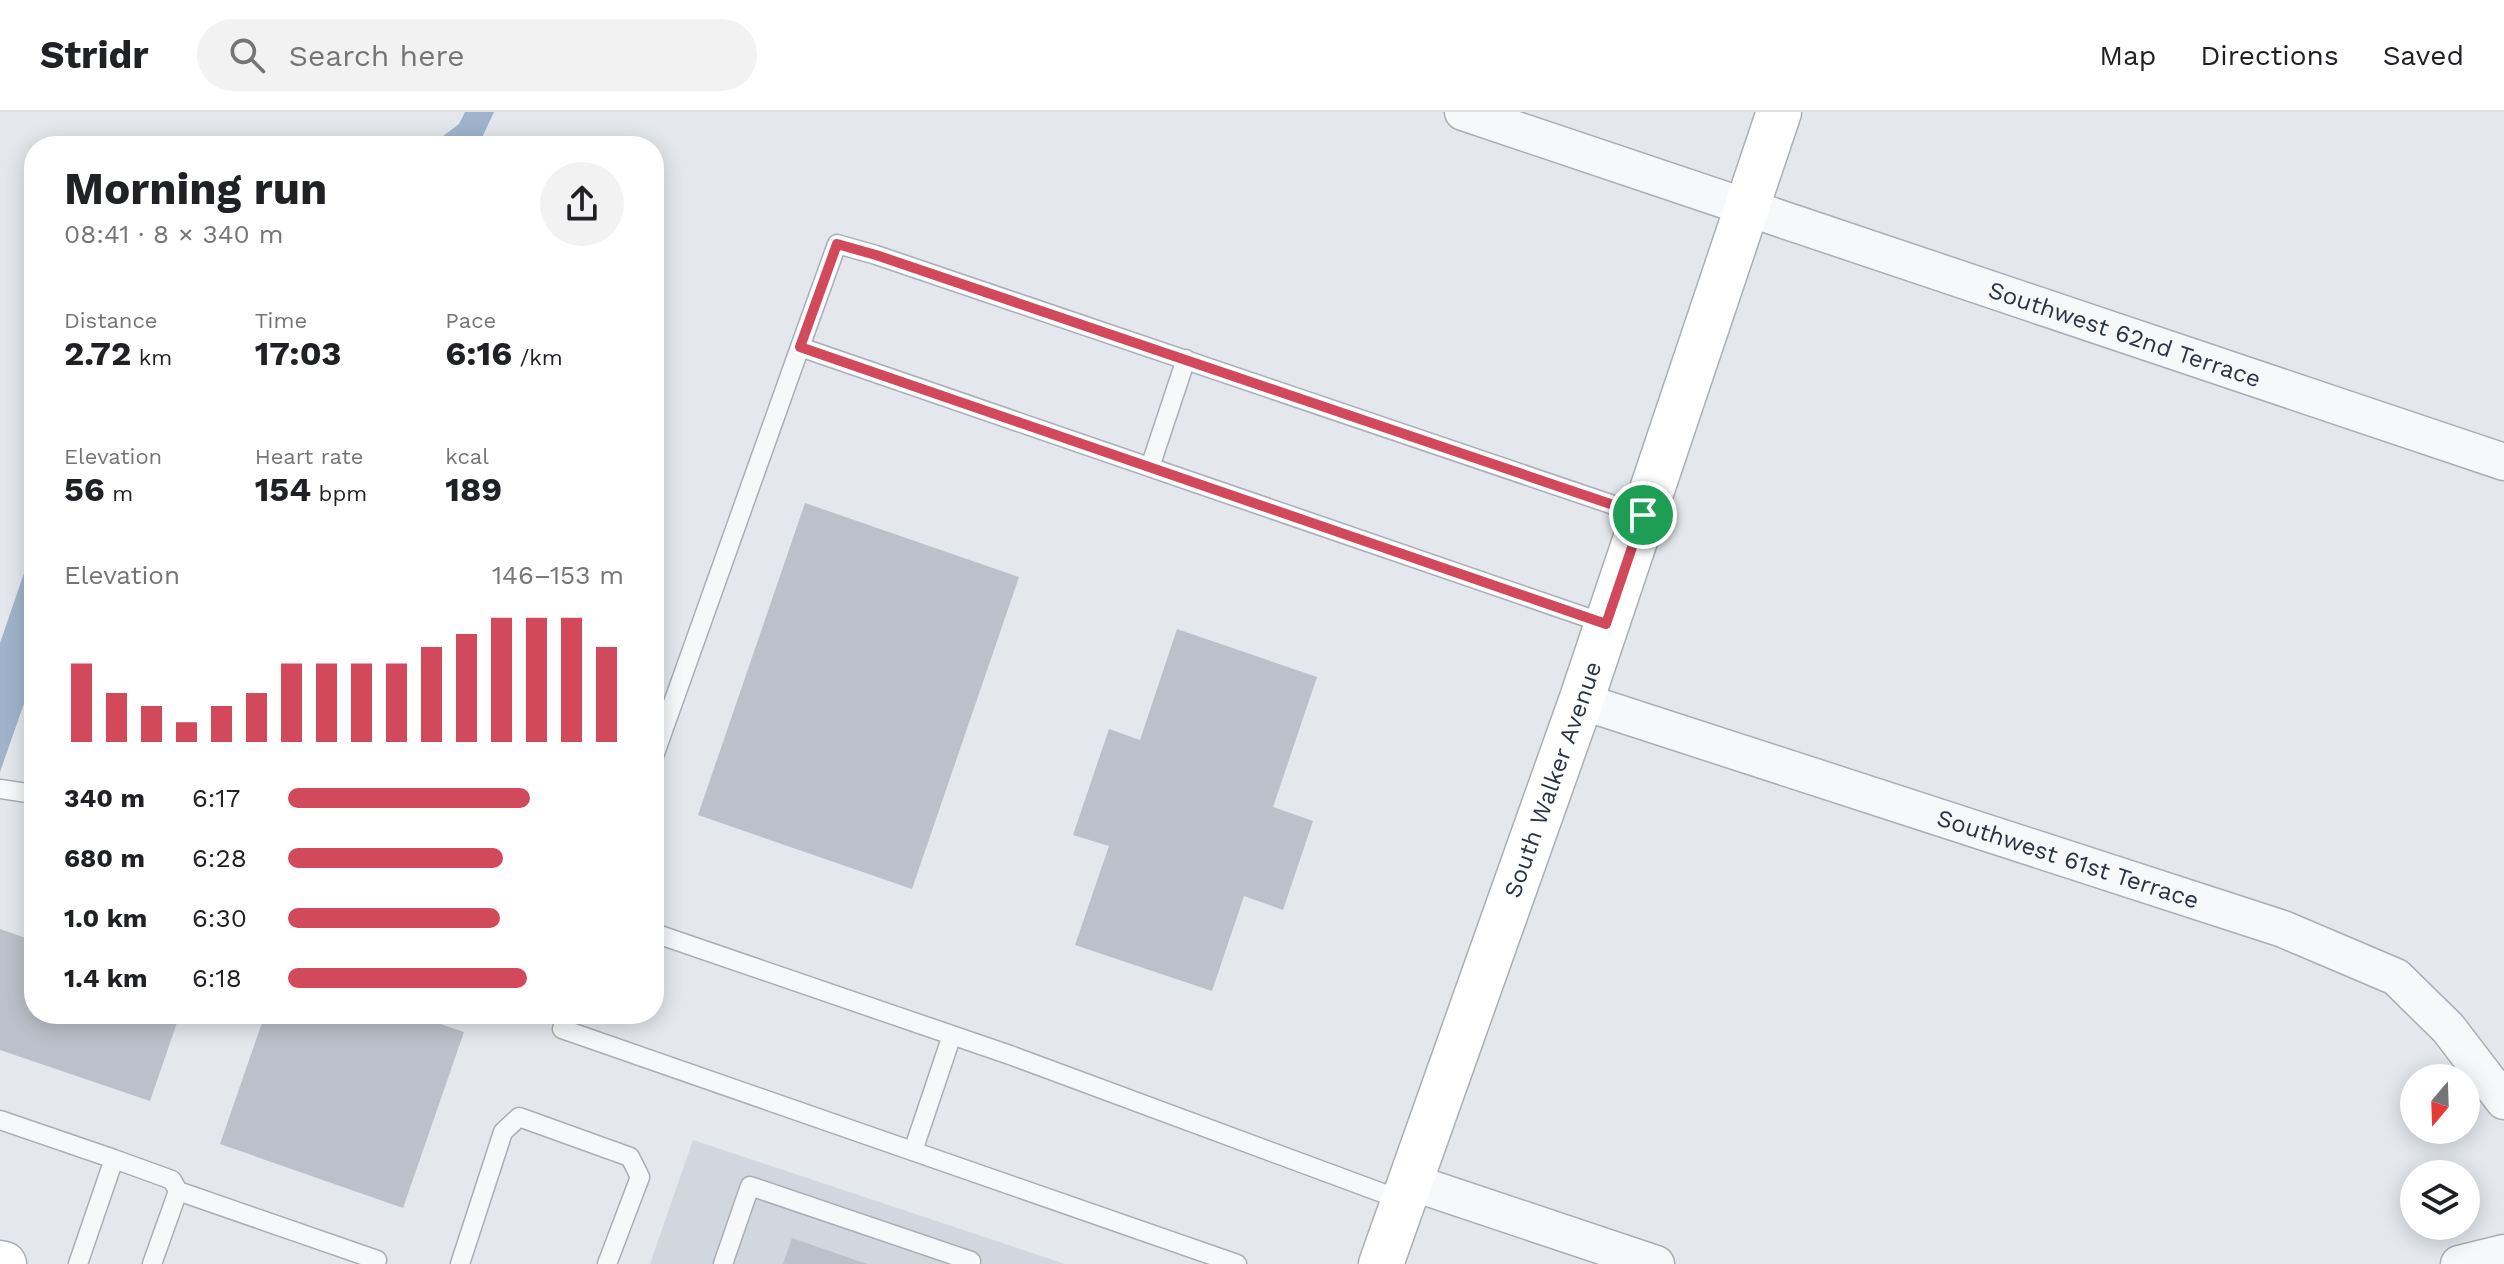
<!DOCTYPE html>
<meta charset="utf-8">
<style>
:root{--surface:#fff;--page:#f2f2f2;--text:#202124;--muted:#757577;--line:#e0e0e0;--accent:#d1495b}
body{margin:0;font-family:"Work Sans",sans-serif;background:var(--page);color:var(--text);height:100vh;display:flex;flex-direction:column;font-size:30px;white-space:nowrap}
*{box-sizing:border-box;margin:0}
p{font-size:26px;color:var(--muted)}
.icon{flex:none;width:44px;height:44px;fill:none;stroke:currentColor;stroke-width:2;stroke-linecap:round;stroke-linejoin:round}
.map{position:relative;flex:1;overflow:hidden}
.sheet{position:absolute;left:24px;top:24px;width:640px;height:888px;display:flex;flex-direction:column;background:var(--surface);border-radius:32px;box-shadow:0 4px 20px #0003}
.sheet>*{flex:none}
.needle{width:52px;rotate:199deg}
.fabs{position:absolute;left:2400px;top:952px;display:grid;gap:16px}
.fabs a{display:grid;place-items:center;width:80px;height:80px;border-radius:50%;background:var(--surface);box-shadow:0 4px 20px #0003;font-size:40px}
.pin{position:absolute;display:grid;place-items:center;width:68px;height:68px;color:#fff;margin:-34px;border:4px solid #fff;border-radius:50%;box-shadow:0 2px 8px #0007}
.round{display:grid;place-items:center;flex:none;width:84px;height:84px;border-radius:42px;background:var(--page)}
.overview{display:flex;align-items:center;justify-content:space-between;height:136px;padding:0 40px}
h1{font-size:44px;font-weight:700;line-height:60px}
.figures{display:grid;grid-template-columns:repeat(3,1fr);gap:12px;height:136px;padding:8px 40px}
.figures div{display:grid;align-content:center}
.figures b{font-size:34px;font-weight:700}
.figures small{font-size:22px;font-weight:400}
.figures p{font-size:22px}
.chart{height:224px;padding:16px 40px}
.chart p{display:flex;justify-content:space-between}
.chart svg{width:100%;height:144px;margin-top:8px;stroke:var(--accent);stroke-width:6}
ul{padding:0 40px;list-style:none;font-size:26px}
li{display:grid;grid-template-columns:128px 96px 1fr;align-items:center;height:60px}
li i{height:20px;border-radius:10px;background:var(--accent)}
header{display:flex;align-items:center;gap:48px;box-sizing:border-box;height:112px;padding:0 40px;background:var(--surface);border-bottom:2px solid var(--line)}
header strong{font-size:38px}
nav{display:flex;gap:44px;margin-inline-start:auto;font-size:28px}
.search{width:560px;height:72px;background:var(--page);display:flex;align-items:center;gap:20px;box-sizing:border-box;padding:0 28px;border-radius:44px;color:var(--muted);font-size:30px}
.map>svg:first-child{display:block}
.built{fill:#d2d6de}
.water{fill:#9fb4cc}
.building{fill:#bbc0ca}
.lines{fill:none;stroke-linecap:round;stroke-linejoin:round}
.lane-casing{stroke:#a9aeb7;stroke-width:21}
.street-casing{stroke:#a9aeb7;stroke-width:39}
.secondary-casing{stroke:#a9aeb7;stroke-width:47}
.lane{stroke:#f7f8fa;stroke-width:18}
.street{stroke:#f7f8fa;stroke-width:36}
.secondary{stroke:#fff;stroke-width:44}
.route-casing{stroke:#fff;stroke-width:16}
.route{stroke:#d1495b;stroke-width:10}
.labels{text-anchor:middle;stroke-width:7;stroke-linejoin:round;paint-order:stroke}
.street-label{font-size:24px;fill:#2b3445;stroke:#f4f6f9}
</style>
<header>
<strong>Stridr</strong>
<div class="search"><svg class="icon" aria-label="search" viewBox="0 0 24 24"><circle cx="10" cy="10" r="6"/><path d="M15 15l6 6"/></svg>Search here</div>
<nav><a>Map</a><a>Directions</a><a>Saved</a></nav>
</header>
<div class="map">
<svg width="2504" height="1152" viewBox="0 0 2504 1152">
<rect width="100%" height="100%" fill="#e4e7ec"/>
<path class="built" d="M693,1028l372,124h-415z"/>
<path class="water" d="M465,0h29l-16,34h-48l29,-22z
M34,432v131l-34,97v-129z"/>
<path class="building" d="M805,391l214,74 -107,312 -214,-74z
M1177,517l140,48 -44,130 40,14 -30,89 -39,-14 -32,95 -137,-46 34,-99 -36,-11 36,-106 31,11z
M0,817l34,12v73h146l-30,87 -150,-51z
M265,902h146l53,18 -61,176 -183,-64z
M792,1126l75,26h-84z"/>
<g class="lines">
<defs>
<path id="lane" d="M1150,355l36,-108
M1606,512l-806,-277 37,-103 39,11 767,260
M654,644l146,-409
M0,677l34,5
M654,821l356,122 394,146
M566,902l-4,15 675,235
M0,1008l114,39 -36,105
M913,1039l39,-116
M114,1047l58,21 6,11 -26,73
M178,1079l199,69
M460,1152l43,-132 16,-15 111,40 10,20 -33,87
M723,1152l27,-78 221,75 -1,3"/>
<g id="street">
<path id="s1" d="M1463,0l1041,350"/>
<path id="s2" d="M1581,589l702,228 113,48 52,51 56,73"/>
<path d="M1411,1070l245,82"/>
<path d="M2459,1152l45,-11"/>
</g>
<g id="secondary">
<path d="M0,1151l4,1"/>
<path id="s3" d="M1381,1152l200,-563 198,-589"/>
</g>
</defs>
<use href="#lane" class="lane-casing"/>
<use href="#street" class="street-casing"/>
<use href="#secondary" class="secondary-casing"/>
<use href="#lane" class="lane"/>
<use href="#street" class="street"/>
<use href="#secondary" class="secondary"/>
</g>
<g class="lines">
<defs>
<path id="route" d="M837,132l39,11 767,260 -37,109 -806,-277z"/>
</defs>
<use href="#route" class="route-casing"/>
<use href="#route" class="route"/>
</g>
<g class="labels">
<g class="street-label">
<text dy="8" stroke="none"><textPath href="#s1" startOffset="698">Southwest 62nd Terrace</textPath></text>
<text dy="8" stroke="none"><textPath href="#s3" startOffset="514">South Walker Avenue</textPath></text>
<text dy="8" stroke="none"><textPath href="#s2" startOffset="512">Southwest 61st Terrace</textPath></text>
</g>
</g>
</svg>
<div class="fabs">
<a><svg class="needle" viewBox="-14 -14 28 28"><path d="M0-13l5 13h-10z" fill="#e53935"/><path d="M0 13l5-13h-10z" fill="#757577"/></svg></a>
<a><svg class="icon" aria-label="layers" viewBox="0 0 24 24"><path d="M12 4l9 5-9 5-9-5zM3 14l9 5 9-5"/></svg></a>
</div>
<div class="pin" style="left:1643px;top:403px;background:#1e9e55"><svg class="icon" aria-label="arrive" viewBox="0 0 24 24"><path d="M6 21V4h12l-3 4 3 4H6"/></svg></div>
<section class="sheet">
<div class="overview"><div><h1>Morning run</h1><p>08:41 · 8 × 340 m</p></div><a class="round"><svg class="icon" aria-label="share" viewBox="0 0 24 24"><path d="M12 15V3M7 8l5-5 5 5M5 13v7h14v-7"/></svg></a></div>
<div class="figures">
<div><p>Distance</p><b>2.72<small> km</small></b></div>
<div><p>Time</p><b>17:03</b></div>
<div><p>Pace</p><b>6:16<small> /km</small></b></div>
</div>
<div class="figures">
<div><p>Elevation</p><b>56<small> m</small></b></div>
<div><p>Heart rate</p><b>154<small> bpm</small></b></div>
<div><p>kcal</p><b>189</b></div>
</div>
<div class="chart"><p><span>Elevation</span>146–153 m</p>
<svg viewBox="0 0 160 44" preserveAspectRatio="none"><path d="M5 44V20M15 44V29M25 44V33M35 44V38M45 44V33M55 44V29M65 44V20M75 44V20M85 44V20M95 44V20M105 44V15M115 44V11M125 44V6M135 44V6M145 44V6M155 44V15"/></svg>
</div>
<ul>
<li><b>340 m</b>6:17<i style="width:72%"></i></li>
<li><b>680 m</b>6:28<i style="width:64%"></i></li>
<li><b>1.0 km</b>6:30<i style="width:63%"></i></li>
<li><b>1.4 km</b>6:18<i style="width:71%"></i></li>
</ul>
</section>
</div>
